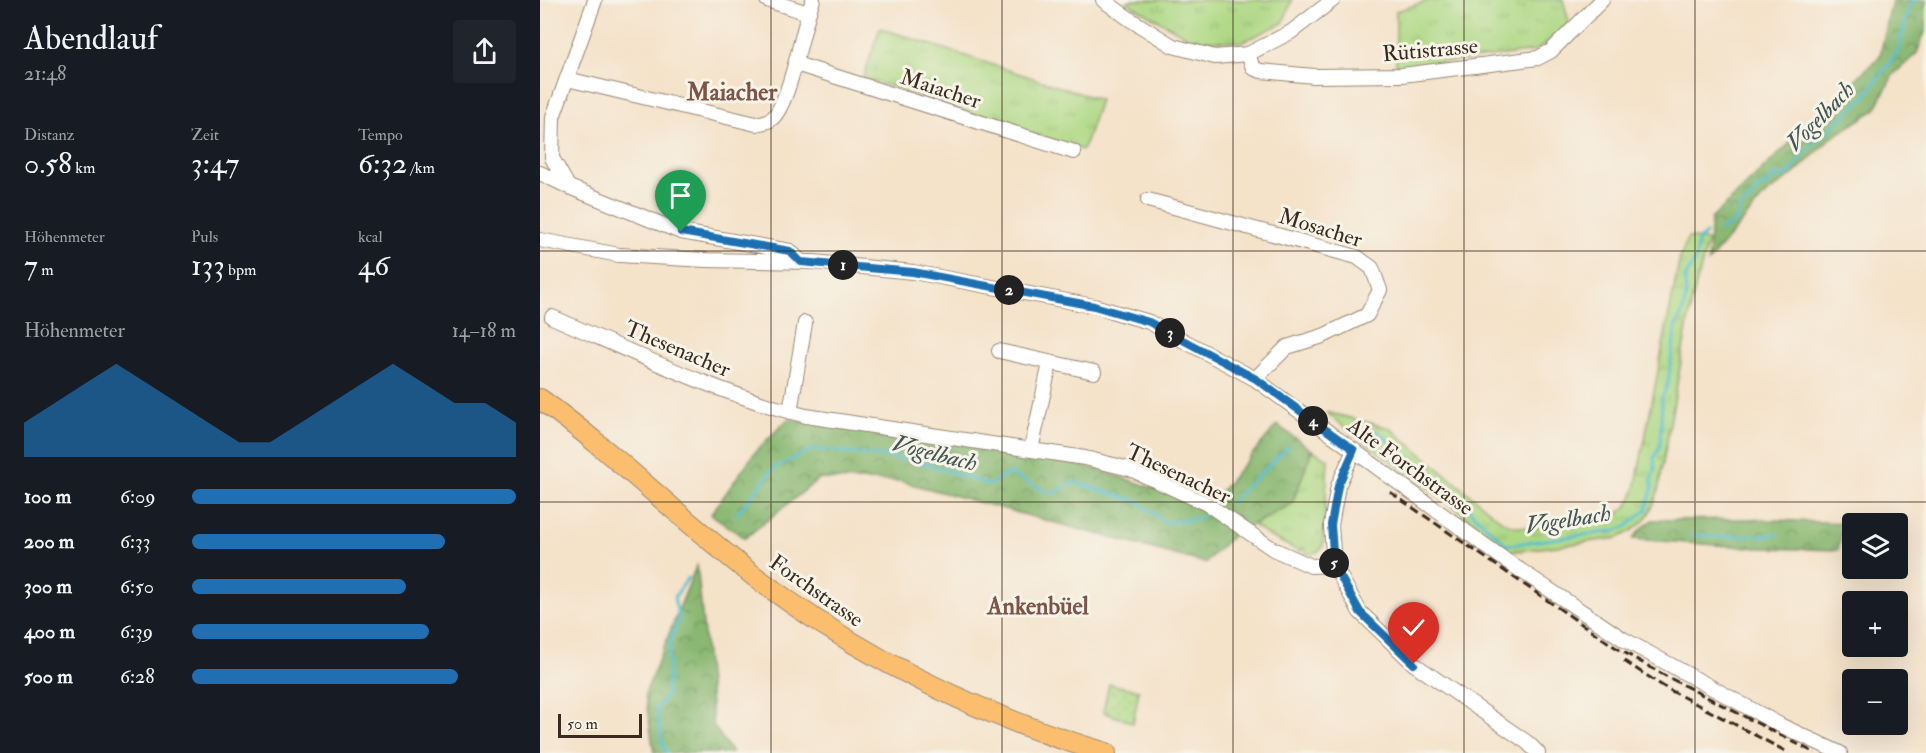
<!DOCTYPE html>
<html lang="de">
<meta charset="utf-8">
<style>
:root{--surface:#171b24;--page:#20242c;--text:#f1f3f6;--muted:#9ea1a6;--accent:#1f6fb2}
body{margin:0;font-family:"IM FELL Double Pica",serif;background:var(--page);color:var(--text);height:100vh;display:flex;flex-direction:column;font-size:22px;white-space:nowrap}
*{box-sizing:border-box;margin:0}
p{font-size:20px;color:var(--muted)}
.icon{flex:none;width:33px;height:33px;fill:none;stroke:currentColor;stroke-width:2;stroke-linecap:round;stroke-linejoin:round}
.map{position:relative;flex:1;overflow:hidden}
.drawer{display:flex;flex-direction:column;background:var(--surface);width:540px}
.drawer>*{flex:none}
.controls{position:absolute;left:1302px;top:513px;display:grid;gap:12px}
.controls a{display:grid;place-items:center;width:66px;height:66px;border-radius:6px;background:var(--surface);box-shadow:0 6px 24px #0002;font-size:30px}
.scale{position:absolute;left:18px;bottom:15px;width:84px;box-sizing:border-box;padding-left:6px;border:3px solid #3b2a1e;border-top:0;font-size:16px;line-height:21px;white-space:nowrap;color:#3b2a1e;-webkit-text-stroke:4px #f7f3e8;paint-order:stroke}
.pin{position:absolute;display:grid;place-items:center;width:51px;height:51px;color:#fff;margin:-62px -26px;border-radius:50% 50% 50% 0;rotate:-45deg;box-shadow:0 0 6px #0007}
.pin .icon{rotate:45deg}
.km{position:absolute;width:30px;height:30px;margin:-15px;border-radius:50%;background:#222;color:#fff;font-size:16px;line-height:30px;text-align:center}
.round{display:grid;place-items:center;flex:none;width:63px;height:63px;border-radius:6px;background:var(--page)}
.overview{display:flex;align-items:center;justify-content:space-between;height:102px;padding:0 24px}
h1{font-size:33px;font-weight:600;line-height:45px}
.figures{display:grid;grid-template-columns:repeat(3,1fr);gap:9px;height:102px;padding:6px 24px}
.figures div{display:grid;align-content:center}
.figures b{font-size:30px;font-weight:600}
.figures small{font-size:16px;font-weight:400}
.figures p{font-size:16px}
.chart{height:168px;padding:12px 24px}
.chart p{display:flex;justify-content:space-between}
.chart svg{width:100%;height:108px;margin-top:6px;fill:var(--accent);opacity:.7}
ul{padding:0 24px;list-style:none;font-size:20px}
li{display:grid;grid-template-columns:96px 72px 1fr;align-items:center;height:45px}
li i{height:15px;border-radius:8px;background:var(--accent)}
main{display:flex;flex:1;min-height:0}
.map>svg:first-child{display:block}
.grass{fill:url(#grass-tufts);stroke:#748151;stroke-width:1.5}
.forest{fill:url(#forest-crowns);stroke:#627148;stroke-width:1.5}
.park{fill:url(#park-dots);stroke:#748151;stroke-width:1.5}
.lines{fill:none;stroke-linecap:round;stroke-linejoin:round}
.stream{stroke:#53becf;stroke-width:3}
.minor-casing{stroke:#988674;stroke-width:16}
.highway-casing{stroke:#988674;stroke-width:22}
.minor{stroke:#fff;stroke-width:14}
.highway{stroke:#fbbe6e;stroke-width:20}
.rail{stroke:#3b2a1e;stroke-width:3;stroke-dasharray:9 4.5;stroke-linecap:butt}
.route-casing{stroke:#fff;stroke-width:12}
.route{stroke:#1f6fb2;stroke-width:8}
.grid{fill:none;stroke:#3b2a1e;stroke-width:1.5;stroke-opacity:0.55}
.labels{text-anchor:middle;stroke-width:6;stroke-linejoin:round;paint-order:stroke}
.street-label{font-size:22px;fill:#3b2a1e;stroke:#f7f3e8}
.neighbourhood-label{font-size:24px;font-weight:bold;fill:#7d5448;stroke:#f7f3e8}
.water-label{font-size:24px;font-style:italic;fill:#425653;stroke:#f7f3e8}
</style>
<main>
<section class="drawer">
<div class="overview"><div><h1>Abendlauf</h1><p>21:48</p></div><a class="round"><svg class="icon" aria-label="share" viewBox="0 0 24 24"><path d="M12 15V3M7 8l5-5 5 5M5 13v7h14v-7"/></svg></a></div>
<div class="figures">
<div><p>Distanz</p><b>0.58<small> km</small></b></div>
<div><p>Zeit</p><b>3:47</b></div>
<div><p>Tempo</p><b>6:32<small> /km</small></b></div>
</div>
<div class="figures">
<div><p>Höhenmeter</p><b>7<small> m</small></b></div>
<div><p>Puls</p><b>133<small> bpm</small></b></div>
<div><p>kcal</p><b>46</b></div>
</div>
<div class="chart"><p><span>Höhenmeter</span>14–18 m</p>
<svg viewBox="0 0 160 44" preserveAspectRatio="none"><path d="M0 44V30L10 22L20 14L30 6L40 14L50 22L60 30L70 38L80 38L90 30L100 22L110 14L120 6L130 14L140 22L150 22L160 30V44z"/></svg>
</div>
<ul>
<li><b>100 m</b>6:09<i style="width:100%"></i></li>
<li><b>200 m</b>6:33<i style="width:78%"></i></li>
<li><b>300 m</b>6:50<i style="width:66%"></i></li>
<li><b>400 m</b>6:39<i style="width:73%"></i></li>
<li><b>500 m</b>6:28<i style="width:82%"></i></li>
</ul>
</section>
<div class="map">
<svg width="1386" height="753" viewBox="0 0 1386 753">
<defs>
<pattern id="grass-tufts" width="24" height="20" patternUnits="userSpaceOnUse" patternTransform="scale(1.5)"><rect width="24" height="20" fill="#aed884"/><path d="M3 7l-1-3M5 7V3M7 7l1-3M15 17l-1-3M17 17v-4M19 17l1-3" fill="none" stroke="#97ba72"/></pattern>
<pattern id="forest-crowns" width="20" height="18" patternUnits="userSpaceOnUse" patternTransform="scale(1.5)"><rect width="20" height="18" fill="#8ab872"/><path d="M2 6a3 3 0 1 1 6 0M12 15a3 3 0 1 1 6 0" fill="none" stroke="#72965d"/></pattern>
<pattern id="park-dots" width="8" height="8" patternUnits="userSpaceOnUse" patternTransform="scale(1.5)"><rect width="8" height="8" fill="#aed884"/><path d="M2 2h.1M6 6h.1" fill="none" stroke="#97ba72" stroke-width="1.8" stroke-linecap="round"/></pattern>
</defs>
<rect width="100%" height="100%" fill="#f7f3e8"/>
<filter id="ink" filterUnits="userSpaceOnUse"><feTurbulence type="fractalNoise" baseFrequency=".0167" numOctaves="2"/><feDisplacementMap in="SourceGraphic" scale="12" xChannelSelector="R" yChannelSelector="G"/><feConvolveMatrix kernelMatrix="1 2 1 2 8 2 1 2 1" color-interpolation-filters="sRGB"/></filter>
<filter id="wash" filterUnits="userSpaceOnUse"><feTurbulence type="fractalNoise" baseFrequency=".008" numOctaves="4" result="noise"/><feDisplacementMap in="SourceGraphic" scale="24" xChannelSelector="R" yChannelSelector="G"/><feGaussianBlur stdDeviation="1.35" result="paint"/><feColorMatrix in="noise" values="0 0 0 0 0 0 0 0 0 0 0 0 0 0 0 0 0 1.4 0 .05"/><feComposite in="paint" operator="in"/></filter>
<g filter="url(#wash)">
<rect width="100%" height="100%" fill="#f4e2c9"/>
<path class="grass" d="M590,0h162l-9,23 -41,19 -49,-2 -67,-38z
M891,0h132l6,22 -8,10 -26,19 -139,18v-58z
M340,28l220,72 -17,50 -220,-72z
M1148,237l20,4 -16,59 -34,191c-7,25 -16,36 -40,47l-107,14 -61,-48 -97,-70 -27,-22 64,16 108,90c7,5 13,8 21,9 16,2 87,-7 101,-15 9,-6 12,-13 15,-23l45,-231z
M772,450l16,9 -5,87c-4,7 -10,9 -18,7l1,-3 -4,-2 -1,4 -32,-16 -16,-11 39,-21z"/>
<path class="forest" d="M1352,0h34v29l-9,24 -24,22 -18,35 -44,28 -36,35 -30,22 -57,67 3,-43 169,-163z
M248,419l244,36 64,14 75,25 34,16 72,-85 35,25 -20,54 -58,30 -29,29 -305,-82 -81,-2 -74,59 -34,-24 45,-63z
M1207,519l97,4 -6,27 -79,-2 -126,-9 6,-8 13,-11z
M157,564l16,161 19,28h-78l-9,-59z"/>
<path class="park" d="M569,684l30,6 -6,33 -30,-11z"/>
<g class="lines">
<path class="stream" d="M1180,230l15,-7 4,-13 17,-17 2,-5 9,-3 5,-8 15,-1 20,-26 57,-52 34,-47 13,-49 6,-2
M812,431l26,1 75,63 54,50 107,-14 13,-5 19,-16 6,-20v-14l3,-5 -1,-13 6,-12 2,-48 6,-15 8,-58 6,-11 4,-17 -1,-19 11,-20 2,-17 8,-7
M691,502l58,-56
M197,514l37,-46 40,-19 101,11 75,25 18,-12 44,21 22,-12 65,20 27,21 36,-5
M1154,535l26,2 58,-2
M127,753l-4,-8 -7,-36 11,-14 3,-53 9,-24 -5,-20 14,-20"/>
</g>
</g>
<g filter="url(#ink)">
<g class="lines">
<defs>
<path id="minor" d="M227,0l41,13
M563,0l28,20 42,26 42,11 33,-3 43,-22 42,-32
M708,54l5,14 8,3 53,5 88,-1 136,-17 13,-7 51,-51
M256,64l278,88
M27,79l189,45c4,-1 10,-2 14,-4 19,-10 33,-97 43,-120
M0,173l29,14 112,45 109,19 11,11
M28,186l-16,-28 1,-41 42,-117
M608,200l209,57 15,11 8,22 -13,25 -44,21 -36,11 -32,32
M0,240l79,15 86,5 109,2 99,10 181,34 55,16 106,57 253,183 115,77 157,86 60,28
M12,317c83,36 166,77 254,99l279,42 45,11 77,35 66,45 38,17 23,-1
M459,351l95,21
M250,412l15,-89
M491,450l19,-87
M814,450l-16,36 -7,39 3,40 26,47 54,52 114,79 10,10"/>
<path id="highway" d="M0,399c75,54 141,121 214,177 106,81 224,139 352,177"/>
</defs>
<use href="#minor" class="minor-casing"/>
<use href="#highway" class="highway-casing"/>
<use href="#minor" class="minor"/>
<use href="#highway" class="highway"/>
<path class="rail" d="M850,492l225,155 47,27 153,79
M1084,661l42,27 123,65"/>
</g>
</g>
<g class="lines" filter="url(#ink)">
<defs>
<path id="route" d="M141,232l109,19 11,11 112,10 181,34 55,16 107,57 98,71 -16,36 -7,39 3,40 26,47 54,52"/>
</defs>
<use href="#route" class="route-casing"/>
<use href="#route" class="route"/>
</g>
<path class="grid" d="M231,0v753M462,0v753M693,0v753M924,0v753M1155,0v753M0,251h1386M0,502h1386"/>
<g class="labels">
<g class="street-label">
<text transform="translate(890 49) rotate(-5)" y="8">Rütistrasse</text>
<text transform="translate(401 88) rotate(18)" y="8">Maiacher</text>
<text transform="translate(781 227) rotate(17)" y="8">Mosacher</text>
<text transform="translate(138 348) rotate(23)" y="8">Thesenacher</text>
<text transform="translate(871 466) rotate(36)" y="8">Alte Forchstrasse</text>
<text transform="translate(639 473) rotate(25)" y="8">Thesenacher</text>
<text transform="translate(277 590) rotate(35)" y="8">Forchstrasse</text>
</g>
<g class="neighbourhood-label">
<text x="192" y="100">Maiacher</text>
<text x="498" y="614">Ankenbüel</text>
</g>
<g class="water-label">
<text transform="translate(1280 116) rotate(-46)" y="8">Vogelbach</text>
<text transform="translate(395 453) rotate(14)" y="8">Vogelbach</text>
<text transform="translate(1028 519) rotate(-9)" y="8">Vogelbach</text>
</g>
</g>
</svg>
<div class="controls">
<a><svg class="icon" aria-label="layers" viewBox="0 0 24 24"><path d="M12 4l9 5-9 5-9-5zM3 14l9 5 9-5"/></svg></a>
<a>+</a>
<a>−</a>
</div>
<div class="scale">50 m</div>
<div class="pin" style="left:141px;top:232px;background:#1e9e55"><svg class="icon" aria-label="arrive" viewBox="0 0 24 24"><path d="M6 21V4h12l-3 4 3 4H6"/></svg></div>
<div class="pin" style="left:874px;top:664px;background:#d93025"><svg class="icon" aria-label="check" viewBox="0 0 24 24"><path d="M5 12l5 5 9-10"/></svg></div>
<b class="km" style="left:303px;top:265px">1</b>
<b class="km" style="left:469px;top:290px">2</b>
<b class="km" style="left:630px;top:333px">3</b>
<b class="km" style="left:773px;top:421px">4</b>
<b class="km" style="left:794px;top:563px">5</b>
</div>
</main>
